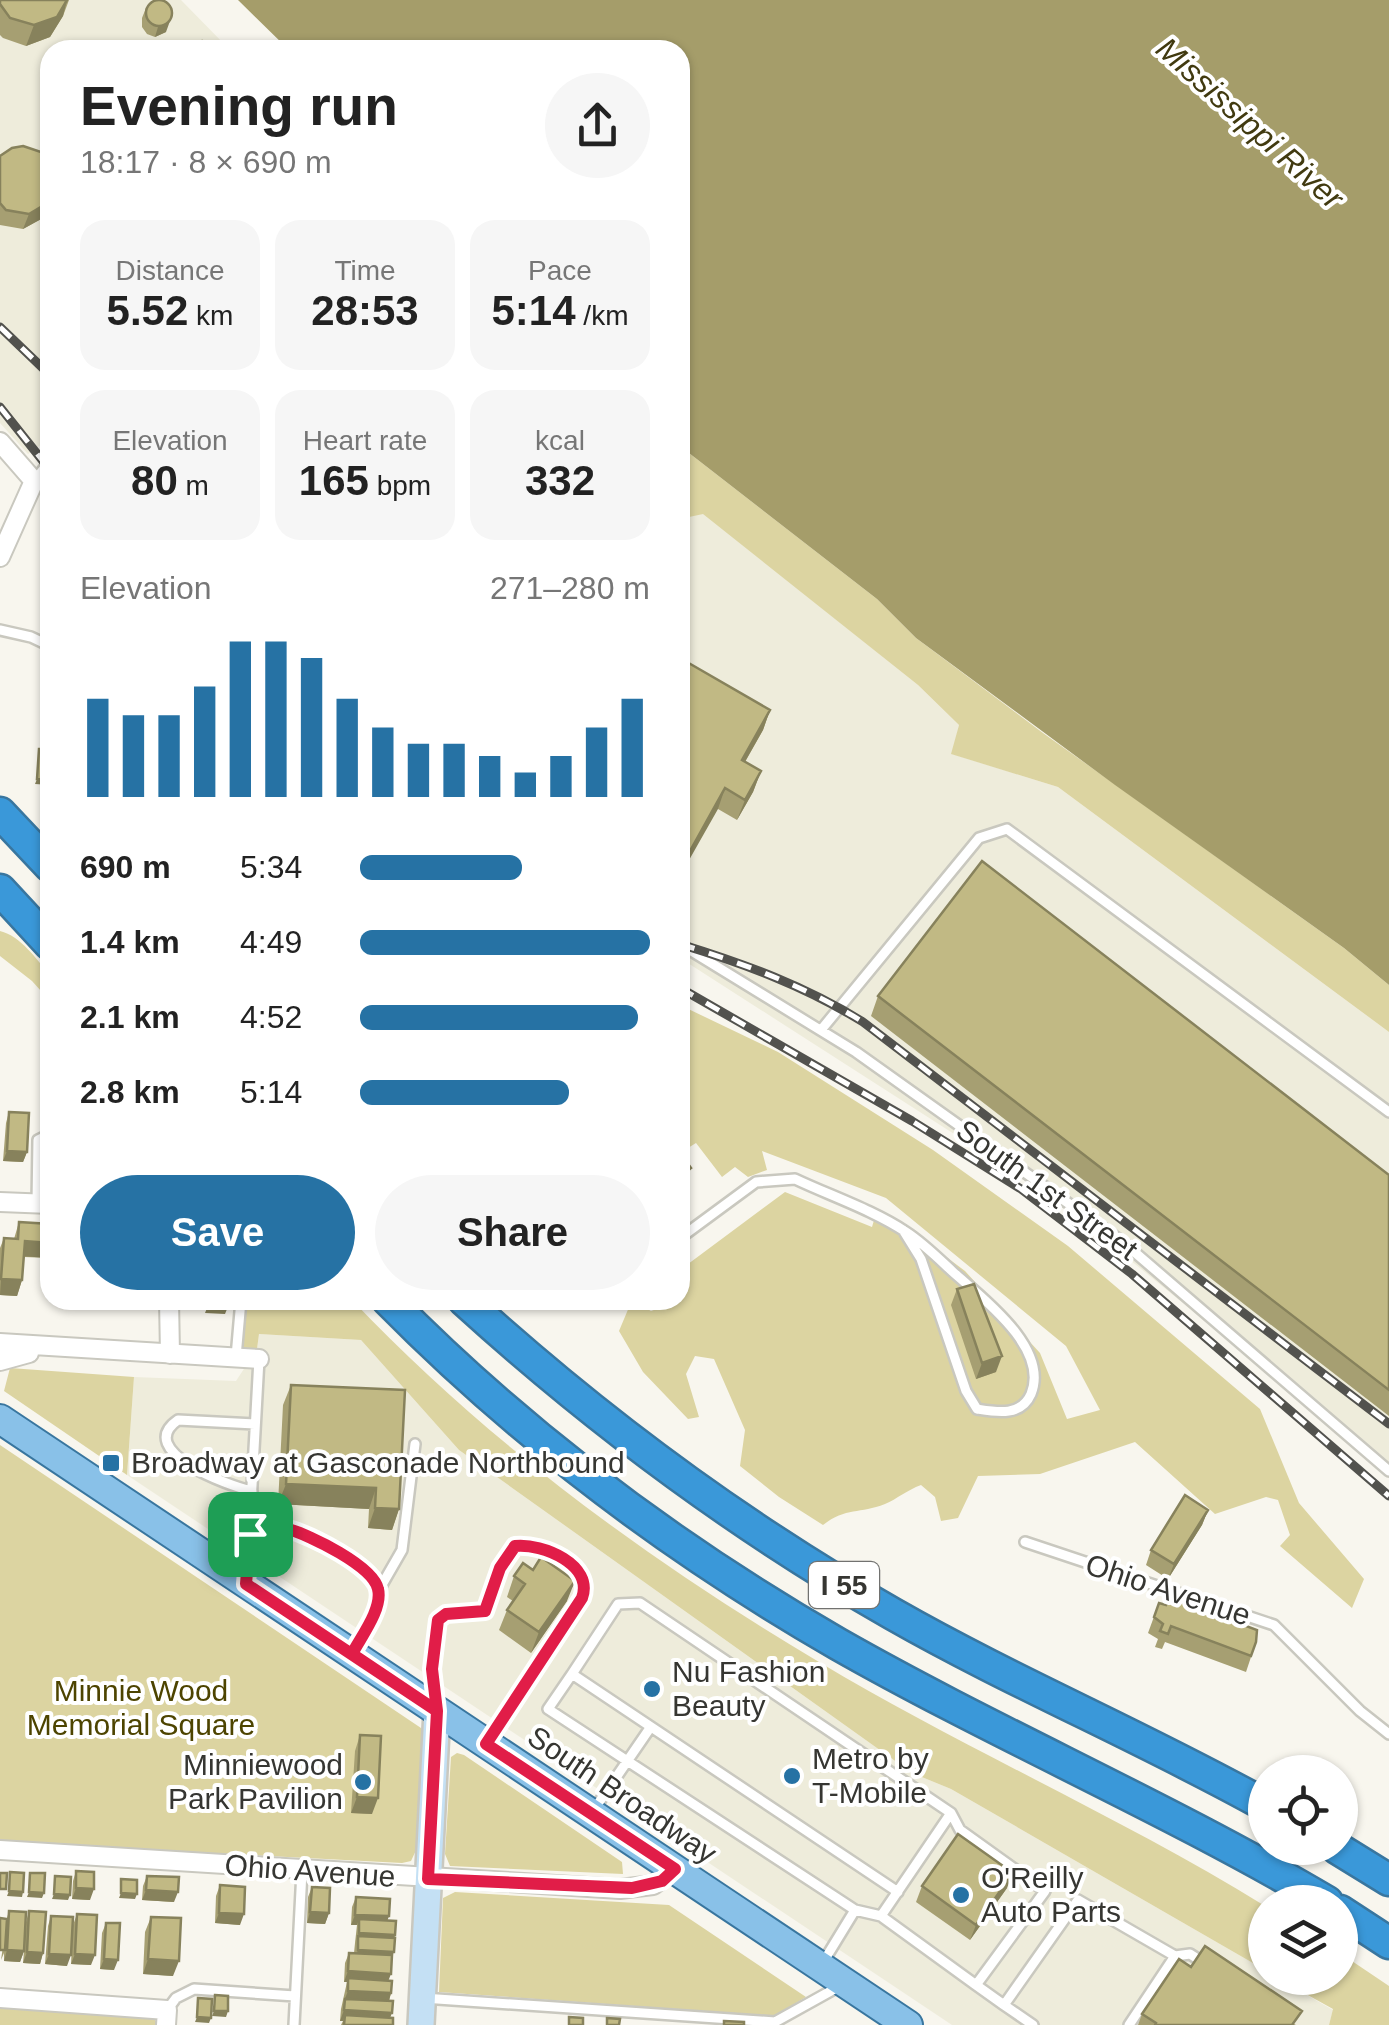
<!DOCTYPE html>
<meta charset="utf-8">
<style>
:root{--surface:#fff;--page:#f6f6f6;--text:#222;--muted:#767676;--accent:#2672a4}
body{margin:0;font-family:Arial,sans-serif;background:var(--page);color:var(--text);height:100vh;display:flex;flex-direction:column;font-size:38px;white-space:nowrap}
*{box-sizing:border-box;margin:0}
p{font-size:32px;color:var(--muted)}
.icon{flex:none;width:55px;height:55px;fill:none;stroke:currentColor;stroke-width:2;stroke-linecap:round;stroke-linejoin:round}
.map{position:relative;flex:1;overflow:hidden}
.details{position:absolute;left:40px;top:40px;width:650px;height:1270px;display:flex;flex-direction:column;background:var(--surface);border-radius:30px;box-shadow:0 2px 8px #0004}
.details>*{flex:none}
.controls{position:absolute;left:1248px;top:1755px;display:grid;gap:20px}
.controls a{display:grid;place-items:center;width:110px;height:110px;border-radius:50%;background:var(--surface);box-shadow:0 2px 8px #0004;font-size:50px}
.pin{position:absolute;display:grid;place-items:center;width:85px;height:85px;color:#fff;margin:-42px;border-radius:20px;box-shadow:0 5px 15px #0006}
.round{display:grid;place-items:center;flex:none;width:105px;height:105px;border-radius:52px;background:var(--page)}
.headline{display:flex;align-items:center;justify-content:space-between;height:170px;padding:0 40px}
h1{font-size:55px;font-weight:700;line-height:75px}
.stats{display:grid;grid-template-columns:repeat(3,1fr);gap:15px;height:170px;padding:10px 40px}
.stats div{display:grid;align-content:center;border-radius:25px;background:var(--page);text-align:center}
.stats b{font-size:42px;font-weight:700}
.stats small{font-size:28px;font-weight:400}
.stats p{font-size:28px}
.chart{height:280px;padding:20px 40px}
.chart p{display:flex;justify-content:space-between}
.chart svg{width:100%;height:180px;margin-top:10px;stroke:var(--accent);stroke-width:6}
.primary-button{display:flex;gap:20px;margin-top:auto;padding:20px 40px}
.primary-button a{flex:1;height:115px;border-radius:60px;background:var(--accent);color:#fff;font-size:40px;font-weight:700;line-height:115px;text-align:center}
.primary-button a+a{background:var(--page);color:var(--text)}
ul{padding:0 40px;list-style:none;font-size:32px}
li{display:grid;grid-template-columns:160px 120px 1fr;align-items:center;height:75px}
li i{height:25px;border-radius:12px;background:var(--accent)}
.map>svg:first-child{display:block}
.built{fill:#eeecdb}
.green{fill:#dcd4a1}
.water{fill:#a59d6a}
.lines{fill:none;stroke-linecap:round;stroke-linejoin:round}
.lane-casing{stroke:#c9c8bf;stroke-width:14}
.street-casing{stroke:#c9c8bf;stroke-width:22}
.secondary-casing{stroke:#c9c8bf;stroke-width:30}
.primary-casing{stroke:#39769f;stroke-width:32}
.highway-casing{stroke:#39769f;stroke-width:35}
.lane{stroke:#fff;stroke-width:9}
.street{stroke:#fff;stroke-width:18}
.secondary{stroke:#c4e0f4;stroke-width:25}
.primary{stroke:#89c1e8;stroke-width:28}
.highway{stroke:#3a98d9;stroke-width:30}
.rail-casing{stroke:#52524e;stroke-width:9}
.rail{stroke:#fff;stroke-width:5;stroke-dasharray:15;stroke-linecap:butt}
.wall{fill:#a69f72}
.shaded-wall{fill:#87825c}
.building{fill:#c1b984;stroke:#87825c;stroke-width:2.5}
.route-casing{stroke:#fff;stroke-width:20}
.route{stroke:#e11d48;stroke-width:12}
.poi-dot{fill:#2672a4;stroke:#fff;stroke-width:4}
.labels{text-anchor:middle;stroke-width:8;stroke-linejoin:round;paint-order:stroke}
.shield{fill:#fff;stroke:#727270;stroke-width:2.5}
.shield-label{font-size:28px;font-weight:bold;fill:#363632}
.street-label{font-size:30px;fill:#363632;stroke:#fff}
.poi-label{font-size:30px;fill:#363632;stroke:#fff;text-anchor:start}
.park-label{font-size:30px;fill:#4d4400;stroke:#fff}
.water-label{font-size:32px;font-style:italic;fill:#413a10;stroke:#fff}
</style>
<div class="map">
<svg width="1389" height="2025" viewBox="0 0 1389 2025">
<rect width="100%" height="100%" fill="#f8f6ee"/>
<path class="built" d="M0,0h181l49,50h-180v402l-8,-8 -14,10 -28,-31z
M703,513l215,172 41,40 -7,29 106,33 331,245v439l-335,-273 -374,-240v-439z
M259,1334l102,6 98,110 453,323 39,16 314,181v8h12l56,32 -4,15h-377l-825,-550 7,-98 102,4 21,-32z"/>
<path class="green" d="M680,446l197,153 39,39 127,95 301,215 45,37v47l-331,-245 -107,-33 8,-29 -41,-40 -215,-171 -23,5z
M0,931c21,5 36,28 50,44v26l-18,-20 -32,-25z
M680,1005l98,47 155,98 135,96 192,163 39,94 65,76 -12,29 -72,-62 10,-11 -12,-35 -12,-3 -51,17 -80,-72 -95,32 -62,2 -20,42 -17,3 -6,-24 -14,-12c-14,5 -24,14 -36,19 -25,10 -39,3 -62,21l-44,-28 -39,-31 5,-36 -31,-71 -19,-3 -9,18 13,43 -11,2 -45,-47 -24,-41 13,-31 19,11 14,-5v-6h15v-30l105,-78 87,35 5,-17 16,7 72,54 75,82 27,66 33,-9 -34,-64 -180,-148 -124,-47 5,19 -19,7 -13,-10 -13,10 -26,-34 -16,10z
M246,1300h106c135,142 298,262 467,362 145,87 302,155 446,244v64l-314,-181 -39,-16 -453,-323 -98,-110 -102,-6 -2,15 -14,-1z
M10,1368l124,9 -7,98 -123,-84z
M0,1445l421,283 2,7 -5,111 -7,15 -9,2 -402,-21z
M457,1753l7,2 158,107 1,12 -173,-8 -5,-12 6,-97z
M455,1892l214,13 137,92 -32,19 -335,-24 4,-94z
M1340,1953l49,33v39h-60l4,-16 -56,-31h63z
M0,2006l149,8 11,11h-160z"/>
<path class="water" d="M238,0h1151v985l-45,-37 -229,-163 -199,-147 -39,-39 -197,-153v-396h-391z"/>
<g class="lines">
<defs>
<path id="lane" d="M34,481l16,-20
M0,630l31,7 19,9
M680,944l176,108 268,191 265,228
M821,1030l158,-192 28,-9 382,283
M37,1203l1,-63 12,-6
M680,1238l76,-56 39,-3c36,17 78,31 111,53 17,11 32,26 47,40 28,25 97,76 78,122 -10,23 -35,18 -54,15l-11,-18 -45,-132 -18,-29
M236,1357l5,-57
M252,1491c-23,-5 -119,-40 -74,-71l77,4
M250,1534c13,-4 24,-8 38,-5 22,6 82,36 89,59 6,19 -16,47 -24,64
M1025,1542l249,83 86,86 29,23
M247,1576l12,-217
M379,1590l23,-40 13,-106
M572,1674l-24,35 307,201 26,6 70,-103 9,17 85,61 -69,94 28,20 74,-105 97,56 15,-2 14,9
M436,1703l-4,-34 5,-49 9,-6 39,-3 15,-43 15,-22c27,-3 79,19 68,52l-95,144
M593,1811l57,-83
M898,1892l-326,-218 46,-70 22,-1 311,210
M881,1916l95,69
M822,1964l33,-54
M423,1998l352,24 63,-35
M1004,2005l29,20
M167,2010l9,-12 18,-9 101,7
M294,2025l8,-154
M1129,2025l46,-69"/>
<path id="street" d="M0,442l34,39 -34,76
M0,1202l50,2
M169,1300l1,54
M0,1343l259,16
M0,1361l29,-8
M0,1850l620,39 33,-4 22,-16
M0,1998l167,12 -1,15"/>
<path id="secondary" d="M421,2025l16,-314"/>
<path id="primary" d="M0,1419l908,606"/>
<path id="highway" d="M0,813l50,53
M0,890l50,54
M388,1300c132,134 287,250 450,344 160,91 330,164 489,258
M464,1300c132,120 273,225 429,314 121,69 250,123 372,191
M1337,1848l52,32
M1340,1911l49,32"/>
</defs>
<use href="#lane" class="lane-casing"/>
<use href="#street" class="street-casing"/>
<use href="#secondary" class="secondary-casing"/>
<use href="#primary" class="primary-casing"/>
<use href="#highway" class="highway-casing"/>
<use href="#lane" class="lane"/>
<use href="#street" class="street"/>
<use href="#secondary" class="secondary"/>
<use href="#primary" class="primary"/>
<use href="#highway" class="highway"/>
<defs>
<path id="rail" d="M0,327l50,48
M0,407l50,63
M680,944c65,20 125,42 183,78l526,402
M680,988l232,133 109,68 111,85 257,222"/>
</defs>
<use href="#rail" class="rail-casing"/>
<use href="#rail" class="rail"/>
</g>
<path class="wall" d="M0,0h69l-6,16 -13,21 -24,9 -23,-8 -3,-3z
M146,8l20,24 -11,5 -8,-3 -5,-7v-9z
M0,156l50,44 -7,18 -20,11 -23,-4z
M680,658l90,52 -7,20 -18,32 16,9 -8,21 -16,28 -19,-11z
M878,996l511,179v241l-518,-400z
M9,1112l18,40 -4,10 -20,-1 3,-38z
M50,1138v26h-3l1,-20z
M19,1222l31,2v34l-26,-1 -2,23 -5,16 -17,-1v-47l4,-10 10,1z
M957,1289l39,83 -20,7 -25,-74z
M291,1385l108,124 -7,21 -24,-2 1,-19 -91,-5 5,-99z
M1208,1510l-6,15 -34,54 -22,-14 5,-15z
M514,1576l53,25 -36,52 -32,-23 8,-20 6,-9 -6,-4z
M1159,1603l97,39 -10,30 -81,-30 -3,7 -7,-2 3,-8 -10,-6z
M360,1735l12,79 -21,-1 4,-62z
M76,1871l14,29 -18,-1 1,-18z
M147,1876l27,26 -32,-2 1,-14z
M220,1885l20,40 -25,-2 1,-27z
M922,1886l85,2 -37,52 -54,-38z
M312,1887l17,26 -4,11 -18,-1 1,-26z
M356,1897l33,19 -2,4 8,15 -7,45 3,13 -2,8 1,17 3,7h-52l2,-4h-3l1,-12 6,-27h-3l1,-19 4,-10h5l1,-10 2,-18h-6l1,-18z
M9,1911l17,11 3,-11 14,42 -3,11 -17,-1 1,-12 -4,11 -16,-1v-8l-3,7 6,-42z
M77,1914l14,51 -20,-1 2,-39z
M51,1916l16,50 -22,-2 3,-38z
M151,1917l22,59 -30,-2 2,-42z
M106,1923l8,47 -14,-1 2,-36z
M1191,1967l105,58h-158l4,-11z"/>
<path class="shaded-wall" d="M67,0l-4,16 -13,21 -24,9 8,-21z
M170,21l-4,11 -11,5 3,-10z
M50,199l-7,19 -20,11 6,-15z
M770,710l-7,20 -29,51 8,-21z
M761,771l-8,21 -16,28 8,-20z
M37,779l13,1v5l-15,-1z
M725,788l-7,21 -38,67v-7z
M7,1151l20,1 -4,10 -20,-1z
M691,1168l-6,16 -5,4v-12z
M25,1241l25,2v15l-31,-2z
M1,1279l21,1 -5,16 -17,-1z
M209,1303l20,1 -4,10 -20,-1z
M1002,1356l-6,16 -20,7 6,-16z
M286,1484l90,4 -7,21 -91,-5z
M375,1508l24,1 -7,21 -24,-2z
M1208,1510l-6,15 -34,54 6,-15z
M575,1581l-8,20 -36,52 8,-21z
M357,1797l21,1 -6,16 -21,-1z
M1013,1873l-6,15 -37,52 6,-15z
M76,1888l18,1 -4,11 -18,-1z
M146,1890l32,2 -4,10 -32,-2z
M9,1891l14,1 -1,5 -15,-1z
M29,1892l15,1 -2,5 -15,-1z
M121,1893l16,1 -2,5 -16,-1z
M54,1894l16,1 -2,5 -16,-1z
M310,1912l19,1 -4,11 -18,-1z
M219,1913l25,1 -4,11 -25,-2z
M355,1915l34,1 -4,11 -26,-8 -2,6h-6z
M359,1933l36,2 -4,10 -33,-9 -3,7z
M7,1950l17,1 -4,11 -16,-1z
M358,1950l36,2 -4,10 -36,-1z
M27,1952l16,1 -3,11 -17,-1z
M49,1954l22,1 -4,11 -22,-2z
M75,1954l20,1 -4,10 -20,-1z
M104,1959l14,1 -4,10 -14,-1z
M148,1959l31,2 -6,15 -30,-2z
M348,1971l43,3 -4,10 -39,-6 -1,4h-3z
M348,1991l43,2 -3,11 -44,-3z
M344,2010l48,3 -4,10 -43,-8 -2,6h-3z
M214,2011h14l-2,6 -14,-1z
M197,2017l14,1 -2,5 -14,-1z"/>
<path class="building" d="M146 13a13 13 0 1 1 26 0a13 13 0 1 1-26 0Z
M0,0h67l-10,17 -23,8 -24,-7 -10,-14z
M202,41l10,2 4,7h-23l1,-5z
M23,146l21,7 6,10 -1,39 -20,12 -23,-4 -6,-7v-47l12,-8z
M680,658l90,52 -28,50 19,11 -16,29 -20,-12 -45,81z
M39,749h11v31l-13,-1z
M982,861l407,314v215l-511,-394z
M9,1112l20,1 -2,39 -20,-1z
M680,1153l11,15 -11,8z
M19,1222l31,2v19l-25,-2 -3,39 -21,-1 3,-41 14,1z
M974,1284l28,72 -20,7 -25,-74z
M209,1300h20v4l-20,-1z
M291,1385l114,5 -6,119 -24,-1 1,-20 -90,-4z
M1185,1495l23,15 -34,54 -23,-14z
M541,1557l34,24 -36,51 -32,-22 18,-26 -11,-8 9,-13 10,7z
M1169,1597l88,33 -1,12 -5,14 -80,-30 -3,8 -8,-3 3,-7 -9,-7 5,-14 7,2z
M360,1735l21,1 -3,62 -21,-1z
M958,1834l55,39 -37,52 -54,-39z
M76,1871l18,1v17l-18,-1z
M10,1872l14,1 -1,19 -14,-1z
M0,1873h7l-1,16h-6z
M30,1873h15l-1,20 -15,-1z
M55,1876l16,1 -1,18 -16,-1z
M147,1876l32,1 -1,15 -32,-2z
M121,1879l16,1v14l-16,-1z
M220,1885l25,2 -1,27 -25,-1z
M312,1887l18,1 -1,25 -19,-1z
M356,1897l34,2 -1,17 -34,-1z
M9,1911l17,1 -2,39 -17,-1z
M29,1911l17,1 -3,41 -16,-1z
M77,1914l20,1 -2,40 -20,-1z
M51,1916l22,1 -2,38 -22,-1z
M151,1917l30,1 -2,43 -31,-2z
M0,1918l7,1 -2,31h-5z
M359,1919l37,2 -1,14 -36,-2z
M106,1923h14l-2,37 -14,-1z
M358,1936l37,2 -1,14 -36,-2z
M1205,1946l97,65 -10,14h-137l1,-2 -14,-9 37,-55 12,8z
M349,1953l43,2 -1,19 -43,-3z
M348,1978l44,3 -1,12 -43,-2z
M215,1995l13,1v15h-14z
M198,1998l14,1 -1,19 -14,-1z
M345,1999l48,2 -1,12 -48,-3z
M345,2015l48,3v7h-49z
M569,2017l14,1v7h-14z
M607,2018l13,1 -1,6h-12z
M724,2021l20,1v3h-20z"/>
<g class="lines">
<defs>
<path id="route" d="M250,1534l-4,50 191,127 -9,168 204,9 30,-7 13,-12 -189,-125 96,-146c12,-33 -39,-55 -67,-52l-15,22 -15,43 -39,3 -8,6 -6,49 5,42 -85,-57c8,-16 31,-45 26,-65 -5,-23 -68,-54 -90,-60 -13,-3 -25,1 -38,5"/>
</defs>
<use href="#route" class="route-casing"/>
<use href="#route" class="route"/>
</g>
<g class="poi-dot">
<rect x="101" y="1453" width="20" height="20" rx="5"/>
<circle cx="652" cy="1689" r="10"/>
<circle cx="792" cy="1776" r="10"/>
<circle cx="363" cy="1782" r="10"/>
<circle cx="961" cy="1895" r="10"/>
</g>
<g class="labels">
<rect class="shield" x="809" y="1562" width="70" height="46" rx="8"/>
<g class="shield-label">
<text x="844" y="1595">I 55</text>
</g>
<g class="street-label">
<text transform="translate(1047 1190) rotate(36)" y="10">South 1st Street</text>
<text transform="translate(1168 1590) rotate(18)" y="10">Ohio Avenue</text>
<text transform="translate(622 1795) rotate(34)" y="10">South Broadway</text>
<text transform="translate(310 1871) rotate(4)" y="10">Ohio Avenue</text>
</g>
<g class="poi-label">
<text x="131" y="1473">Broadway at Gasconade Northbound</text>
<text x="672" y="1682">Nu Fashion<tspan x="672" dy="34">Beauty</tspan></text>
<text x="812" y="1769">Metro by<tspan x="812" dy="34">T-Mobile</tspan></text>
<text x="343" y="1775" text-anchor="end">Minniewood<tspan x="343" dy="34">Park Pavilion</tspan></text>
<text x="981" y="1888">O'Reilly<tspan x="981" dy="34">Auto Parts</tspan></text>
</g>
<g class="park-label">
<text x="141" y="1701">Minnie Wood<tspan x="141" dy="34">Memorial Square</tspan></text>
</g>
<g class="water-label">
<text transform="translate(1250 123) rotate(42)" y="11">Mississippi River</text>
</g>
</g>
</svg>
<div class="controls">
<a><svg class="icon" aria-label="locate" viewBox="0 0 24 24"><circle cx="12" cy="12" r="6"/><path d="M12 2v4M12 18v4M2 12h4M18 12h4"/></svg></a>
<a><svg class="icon" aria-label="layers" viewBox="0 0 24 24"><path d="M12 4l9 5-9 5-9-5zM3 14l9 5 9-5"/></svg></a>
</div>
<div class="pin" style="left:250px;top:1534px;background:#1e9e55"><svg class="icon" aria-label="arrive" viewBox="0 0 24 24"><path d="M6 21V4h12l-3 4 3 4H6"/></svg></div>
<section class="details">
<div class="headline"><div><h1>Evening run</h1><p>18:17 · 8 × 690 m</p></div><a class="round"><svg class="icon" aria-label="share" viewBox="0 0 24 24"><path d="M12 15V3M7 8l5-5 5 5M5 13v7h14v-7"/></svg></a></div>
<div class="stats">
<div><p>Distance</p><b>5.52<small> km</small></b></div>
<div><p>Time</p><b>28:53</b></div>
<div><p>Pace</p><b>5:14<small> /km</small></b></div>
</div>
<div class="stats">
<div><p>Elevation</p><b>80<small> m</small></b></div>
<div><p>Heart rate</p><b>165<small> bpm</small></b></div>
<div><p>kcal</p><b>332</b></div>
</div>
<div class="chart"><p><span>Elevation</span>271–280 m</p>
<svg viewBox="0 0 160 44" preserveAspectRatio="none"><path d="M5 44V20M15 44V24M25 44V24M35 44V17M45 44V6M55 44V6M65 44V10M75 44V20M85 44V27M95 44V31M105 44V31M115 44V34M125 44V38M135 44V34M145 44V27M155 44V20"/></svg>
</div>
<ul>
<li><b>690 m</b>5:34<i style="width:56%"></i></li>
<li><b>1.4 km</b>4:49<i style="width:100%"></i></li>
<li><b>2.1 km</b>4:52<i style="width:96%"></i></li>
<li><b>2.8 km</b>5:14<i style="width:72%"></i></li>
</ul>
<div class="primary-button"><a>Save</a><a>Share</a></div>
</section>
</div>
